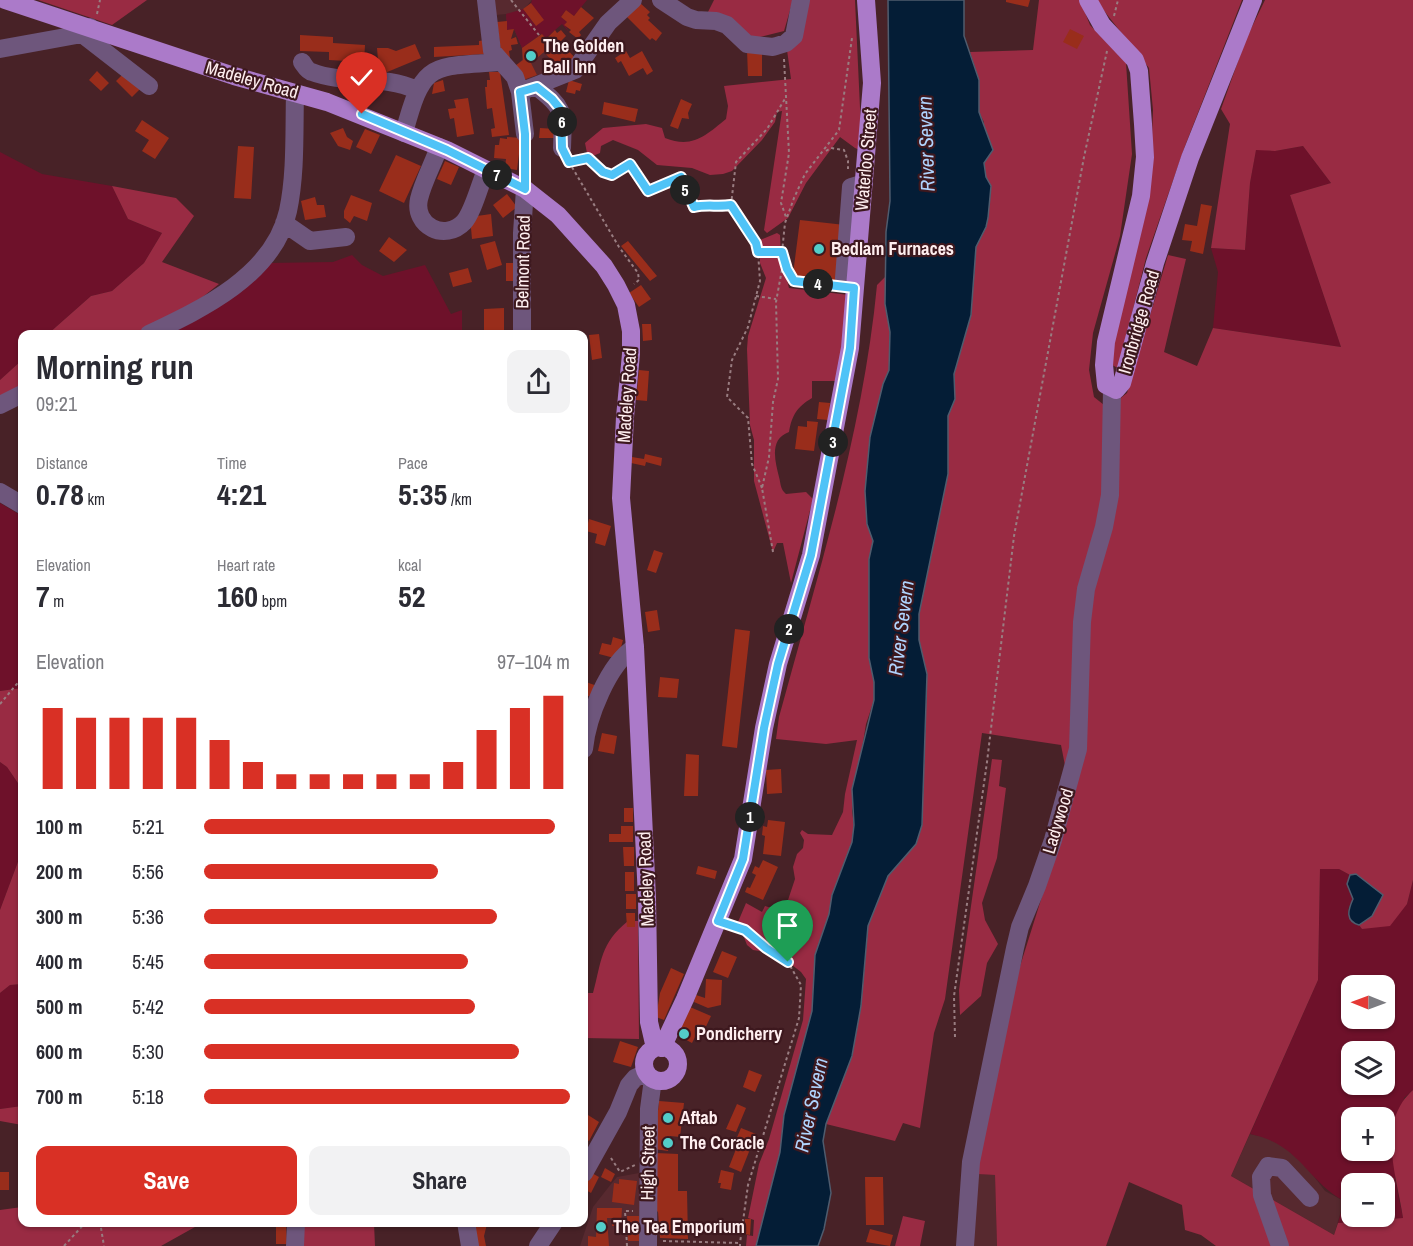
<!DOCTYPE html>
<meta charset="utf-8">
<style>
:root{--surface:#fff;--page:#f2f2f3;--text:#2b2b33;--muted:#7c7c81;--accent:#d93025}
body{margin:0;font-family:"Archivo Narrow",sans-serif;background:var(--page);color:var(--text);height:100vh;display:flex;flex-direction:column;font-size:22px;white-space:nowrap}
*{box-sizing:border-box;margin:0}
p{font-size:20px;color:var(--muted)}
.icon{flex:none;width:33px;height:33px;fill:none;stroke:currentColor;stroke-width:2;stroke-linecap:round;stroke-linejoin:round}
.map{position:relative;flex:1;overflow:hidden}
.panel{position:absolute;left:18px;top:330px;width:570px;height:897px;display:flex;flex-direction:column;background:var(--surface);border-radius:12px;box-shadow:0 2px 4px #0004}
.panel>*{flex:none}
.needle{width:39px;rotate:271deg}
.fabs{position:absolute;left:1341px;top:975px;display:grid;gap:12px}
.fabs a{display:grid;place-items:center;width:54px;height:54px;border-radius:12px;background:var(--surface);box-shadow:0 2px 4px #0004;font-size:30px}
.pin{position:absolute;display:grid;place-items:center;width:51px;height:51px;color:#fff;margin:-62px -26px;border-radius:50% 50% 50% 0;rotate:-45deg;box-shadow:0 0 6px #0007}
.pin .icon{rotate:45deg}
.km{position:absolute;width:30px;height:30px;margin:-15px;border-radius:50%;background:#222;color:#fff;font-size:16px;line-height:30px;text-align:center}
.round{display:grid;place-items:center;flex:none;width:63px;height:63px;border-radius:12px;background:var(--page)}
.headline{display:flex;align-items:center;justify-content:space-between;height:102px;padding:0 18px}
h1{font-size:33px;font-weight:800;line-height:45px}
.metrics{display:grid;grid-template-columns:repeat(3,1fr);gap:9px;height:102px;padding:6px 18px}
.metrics div{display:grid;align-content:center}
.metrics b{font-size:30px;font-weight:800}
.metrics small{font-size:16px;font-weight:400}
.metrics p{font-size:16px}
.chart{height:168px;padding:12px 18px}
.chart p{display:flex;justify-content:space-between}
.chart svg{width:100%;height:108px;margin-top:6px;stroke:var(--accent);stroke-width:6}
.cta{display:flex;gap:12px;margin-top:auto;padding:12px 18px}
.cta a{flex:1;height:69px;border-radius:12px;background:var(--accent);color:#fff;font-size:24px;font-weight:800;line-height:69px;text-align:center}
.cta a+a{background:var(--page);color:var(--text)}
ul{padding:0 18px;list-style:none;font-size:20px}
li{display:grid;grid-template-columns:96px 72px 1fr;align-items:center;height:45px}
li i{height:15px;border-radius:8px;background:var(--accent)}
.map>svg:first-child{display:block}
.built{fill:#57292f}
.green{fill:#6e112a;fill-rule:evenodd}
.forest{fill:#992b43}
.water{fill:#041d36;stroke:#4f5c6e;stroke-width:1.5}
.building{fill:#992d1b}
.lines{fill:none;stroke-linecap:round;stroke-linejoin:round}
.path{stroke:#997d81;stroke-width:2;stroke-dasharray:3 3;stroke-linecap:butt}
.minor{stroke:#6e567c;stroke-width:18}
.major{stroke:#ab7ac9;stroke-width:18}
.route-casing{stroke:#fff;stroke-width:12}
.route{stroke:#4fc3f7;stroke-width:8}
.poi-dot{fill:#53cdc9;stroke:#3d181e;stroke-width:2}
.labels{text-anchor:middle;stroke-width:4.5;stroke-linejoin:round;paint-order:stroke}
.poi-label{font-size:18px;font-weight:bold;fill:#feeeef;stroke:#3d181e;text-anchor:start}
.street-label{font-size:18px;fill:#feeeef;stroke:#3d181e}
.water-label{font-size:20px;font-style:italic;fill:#afd3fd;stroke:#3d181e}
</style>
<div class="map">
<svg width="1413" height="1246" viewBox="0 0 1413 1246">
<rect width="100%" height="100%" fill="#482227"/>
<path class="built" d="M493,0h39l-9,10 44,51 -17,5 2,8 -15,1 -13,7 -9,-16 7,-6v-12l-8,-19 -7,1 -1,-16 -10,1z
M1250,1134l15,3 17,8 21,17 22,29 19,10 -10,34 -103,-59z
M639,1173l4,73h-63l13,-39 18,-23 6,-7z
M976,1174l19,1 2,71h-27z"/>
<path class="green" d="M532,0h55l-13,16 -8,-6 -5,7 6,5 -2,3 4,7 -7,-8 -16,14 -5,-4 -19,14 -8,-19 -7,1 -1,-16 17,-5 13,17 -5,-23z
M1303,146l28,37 -41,12 51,152 -128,-19 5,-56 -7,-24 34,2 5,-67 6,-34 19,2z
M0,152l42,22 70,12 16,33 34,14 -18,30 -32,28 -21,5 -43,38h-26v26l-22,20z
M352,255l10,10 21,11 42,-11 26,49 11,-4v24h-298l104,-71 65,-1z
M0,503l22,13v172l-22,3z
M0,762l7,5 15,22v62l-22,59z
M1320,869h19l11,6 -3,9 6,15 -5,10 5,14 6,2 3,4 45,-25 6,-24v210l-9,8 -9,81 8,39 -65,5 6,-22c-39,-22 -44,-57 -94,-67l68,-154zM1352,986h32v32h-32zM1352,1052h32v32h-32zM1352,1118h32v32h-32zM1352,1184h32v32h-32z
M22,984v122l-22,3v-116l10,-8z"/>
<path class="forest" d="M38,0h109l-35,25z
M714,0h79l-9,31 -32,8 -46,-23z
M805,0h50l7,151 -7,-3 -15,-11 -34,46 -18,35 -21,15 -3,-3 18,-119 -5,1 -2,10 -13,18 -30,31 -9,3 -13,1 -18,-7 -35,-3 -19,-15 -25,-10 -12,6 -1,7 -12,5 -3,-15 18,-15 43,-4 16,4 3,10c28,11 41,-3 61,-19l2,-13 -4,-20 67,-7 -4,-29z
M1039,0h41l10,25 36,38 6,91 -12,82 -27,97 -4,37 5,27 10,8h8l15,-12 41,-138 18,4 -22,93 33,14 16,-38 128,19 -51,-152 41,-12 -28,-37 -28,5 -19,-1 -6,33 -5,67 -34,-2 19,-124 -9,-15 25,-70 19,-39h148v880l-6,24 -17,22 -28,3 -3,-4 13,-9 -16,-42 -6,1 -11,-6h-19l-2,111 -87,196 103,59 4,-12 65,-5c-6,-42 -27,-95 10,-128v156h-197l-15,-11 -16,-5 -3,-25 -53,-23 -23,64h-109l-2,-71 -19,-1 35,-179 61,-194 -11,-56 -79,-12 -37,266 -11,34 -14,95 -17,-5 -8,18 -69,-17 26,-68 9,-50 7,-80 20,-50 28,-32 6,-19 5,-151 -8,-34v-26l29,-140v-58l7,-17 -1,-25 17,-59 5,-68 10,-20 5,-41 -5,-9 -2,-14v-41l-5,-10v-32l-9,-28 63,-2z
M1098,0h144l-57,146 -39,112 -28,110 -6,-3 2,-21 37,-180 2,-54 -4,-42 -51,-65z
M112,186l64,12 18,18 -32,46 57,22 -29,23 -57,27h-85l43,-38 21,-5 32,-28 18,-30 -34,-14z
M777,233l3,2 1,20 8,33 60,7 -12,86h-25v17c-15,9 -20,17 -23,34 -20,7 -14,29 -10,45 2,7 1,12 7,17l20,-2 7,7 -22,84 -8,-40h-6l-4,9 -19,-71v-41l-4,-15 -3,-76 1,-13 18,-58 -6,-15v-23z
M886,276l-1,28 5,28 -1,38 -6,14 -13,53 -3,87 6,17 -4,18v99l5,24v18l-8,24 -14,87 2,14 -2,17 -20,53 -3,19 -14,41 -3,56 -28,104 -4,37 -24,94h-10l1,-11 6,1 1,-16 -6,-2 11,-54 10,-25 34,-119 3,-41 -5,-7 -23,-18 -25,-4 -6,-5 -9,-23 8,-19 16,9 3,-6 19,6 11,-33 -2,-12 4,-13 6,-6 1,-8 -4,-7 2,-3 6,4 24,1 11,-23 2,-18 12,-54 -31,4 -50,-5 3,-22c39,-143 84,-285 98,-432z
M22,360v42l-22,10v-32z
M22,688v101l-15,-22 -7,-5v-71z
M992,759l10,1 -3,26 7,2 -9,70 -15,45 3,17 13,24 -11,19 -6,33 -21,19 -1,-25z
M22,851v133l-12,1 -10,8v-83z
M628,921h10l1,118 -55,-1v-45h9c9,-33 7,-49 35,-72z
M22,1106v19l-22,-4v-12z
M22,1207v15h165l8,5 -34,19h-161v-36z
M903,1216l22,5 -5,25h-25z
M302,1223h72l1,23h-75z"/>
<path class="water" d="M888,0h76v36l15,44v32l14,38 -9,13 2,14 5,9 -3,32 -2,9 -10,20 -5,68 -17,59 1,25 -7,17v58l-29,140v26l8,34 -5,151 -6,19 -28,32 -20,50 -7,80 -9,50 -26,68 -3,17 8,52 -7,36 -6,17h-62l24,-94 4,-37 28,-104 3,-56 14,-41 3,-19 20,-53 2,-17 -2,-36 22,-89v-18l-5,-24v-99l4,-18 -6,-17 -2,-33 5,-54 13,-53 6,-14 1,-38 -5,-28 1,-72 4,-31z
M1356,874l27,21 -11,21 -13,9c-14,-4 -11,-15 -6,-26l-6,-15 3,-9z"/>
<path class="building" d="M1006,0h24l-2,7 -22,-5z
M639,2l11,10 -3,3 3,3 -2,2 14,13 -6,8 -4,-3 -2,2 -26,-26z
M531,3l13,17 -8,6 -13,-17z
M581,7l13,11 -15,14 2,3 -3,4 -9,-7 2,-2 -7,-5 3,-3 -6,-5 5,-7 8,6z
M507,21v9l7,-1 -3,10 5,-2 2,7 -7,1 1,5 -3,1 1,7 -8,1 -5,-37z
M1070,29l14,7 -7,13 -14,-7z
M555,30l2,3 4,-3 5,6 -6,6 18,19 -26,13 -2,-8 5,-2 -11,-12 -13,11 6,12 -14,5 -8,-14 8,-6 -1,-12 20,-14 7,8 2,-2 -3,-3z
M300,35l33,2v6l32,2 -1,17 -35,-2v-8l-29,-1z
M485,40l1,14 -52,3v-10l45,-2v-4z
M415,44l6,14 -41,17 -5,-13 3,-2 -1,-12h11l8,3z
M747,50h15v26h-14z
M626,51l4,7 12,-7 11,20 -6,4 -4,-7 -14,8 -8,-15 -3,2 -3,-5z
M97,71l12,12 -8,8 -12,-11z
M125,72l16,16 -9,9 -16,-16z
M489,72h11l9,63 -17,2 -1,-8 4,-1 -3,-20 -5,1 -2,-22h2v-7h3z
M443,80l2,11 -13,3 2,-11z
M569,80l13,4 -2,7 -4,-1 -1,4 -9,-2z
M468,98l6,36 -17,3 -3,-19 -4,1 -2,-10 8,-1 -2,-8z
M681,99l11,5 -4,9 1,6 -7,-1 -4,11 -8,-3z
M604,102l34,7 -3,13 -33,-8z
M142,120l27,18 -14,21 -13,-8 7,-11 -14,-9z
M343,128l4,9 6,4 -3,9 -12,-4 -8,-13z
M540,128l16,1v9h-17z
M365,129l15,6 -9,19 -15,-7z
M507,137l14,1 -4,32 -12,-2 1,-9 -12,-1 1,-13h4l1,-7 7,1z
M238,146l16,1 -3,52 -17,-1z
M396,155l25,11 -17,37 -25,-12z
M445,161l14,6 -8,18 -14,-6z
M507,194l10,13 -14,11 -10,-13z
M351,195l21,8 -5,18 -13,-5 -4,7 -6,-5v-7z
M315,197l2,8h7l2,12 -21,3 -4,-19z
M1201,204l11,2 -9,48 -13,-3 2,-10 -10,-1 3,-16 12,2z
M491,214l2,22 -21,3 -2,-22z
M800,220l45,5 -8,63 -45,-6z
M389,237l18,13 -13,12 -15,-11z
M495,241l7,24 -15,5 -7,-25z
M628,241l29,35 -7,5 -29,-35z
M506,263h11l1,18h-12z
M468,268l4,14 -19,5 -4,-14z
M641,285l10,14 -12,8 -10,-14z
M504,308v26h-20v-25z
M642,324h9l1,16 -9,1z
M599,334l3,24 -10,2 -3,-25z
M639,370l10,1 -2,30 -11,-1z
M819,402l11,1 -2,17 -11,-1z
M807,421l11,1 -4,29 -19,-2 3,-23 9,1z
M645,454l17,4 -1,8 -15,-4 -1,4 -14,-3 1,-6 12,2z
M589,519l22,7 -6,20 -10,-3 2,-9 -11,-3z
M654,550l9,3 -7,20 -9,-3z
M657,610l3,20 -12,2 -3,-20z
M735,629l15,2 -13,117 -15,-2z
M613,637l10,3 -5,19 -19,-5 3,-11 9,2z
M660,677l19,2 -2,19 -19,-1z
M586,682l14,5 -5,12 -11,-5z
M602,733l15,3 -3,18 -16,-3z
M686,754l13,1 -1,41h-14z
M781,769l1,24 -15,1 -1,-24z
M624,808h9v14h-9z
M768,820l17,2 -4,34 -18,-2 2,-18 -3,-1 1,-9 4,1z
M621,826h12v16h-24v-8h12z
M623,847h11v19h-10z
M763,860l15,7 -15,33 -18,-8 2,-5 3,1 6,-13 -4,-2 3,-7 4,2z
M698,866l19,5 -2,8 -19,-5z
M625,872h9v19h-9z
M626,894h10v15h-10z
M626,913h9v14h-8z
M722,951l15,6 -9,21 -15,-6z
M671,968l13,6 -20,46 -8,-3 4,-24z
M706,979l16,1 -1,25 -13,3 -14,-6 2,-7 9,3z
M690,1007l21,9 -10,21 -5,-2 -4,8 -15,-8z
M620,1041l18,6 -7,20 -18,-5z
M749,1070l13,5 -7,17 -12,-5z
M659,1101l25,2 -4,34 -10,-1 -2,15 -14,-2z
M737,1104l9,4 -10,24 -10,-3z
M588,1115l11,7 -10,19 -5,-3v-15z
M741,1128l15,6 -15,38 -12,-5 9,-23 -3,-2z
M656,1153l22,1v37h9l1,48 -28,-1 -2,-26 -5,-5z
M605,1168l10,6 -4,8 -10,-5z
M721,1170l13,3 -3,17 -11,-2 1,-5h-3z
M0,1172h9v18h-9z
M590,1172l9,5 -8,16 -7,-4z
M865,1177h18l1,48h-18z
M619,1179l18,2 -3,24 -22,-3 2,-19 5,1z
M597,1208h25l-1,18h-9v-8h-5l2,28h-21v-10l8,1z
M627,1216h12l1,25h-12z
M745,1219h6l-1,16 -6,-1z
M475,1222l12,2 -3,12 2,10h-10l-3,-13z
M276,1226h10l1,18h-11z
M870,1229l23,6 -3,11 -24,-4z"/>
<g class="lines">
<path class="path" d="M511,0l28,35
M97,14l3,-14
M1114,16l4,-16
M784,59l5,94 -8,50 5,14
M525,150v21
M826,151l5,-3 13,2 4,11v8
M571,161l17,-3 15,14 9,3 18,-11 18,27 33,-14 13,30c12,-3 24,0 37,-2l25,38 2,9
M569,162l50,85 19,26 1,7 -5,4
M731,205l5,-43 31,-33 19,-32
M782,252l5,17 7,12 36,4
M756,296l20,3
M762,488l-10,-24 -4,-46 -21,-21 5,-37 16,-33 12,-46 -2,-29h24l3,-29 9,-25 11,-24 34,-44 13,-92
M773,552l-11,-64 7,-31 4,-55 5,-23 -2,-77 8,-44
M0,704l21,-25 1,-13
M732,926l13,4 21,18 22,14 13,23 -2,33 -51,167 -8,58
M955,1037l-1,-41 33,-234 27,-226 70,-379 23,-106
M611,1158l9,14 15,-7
M100,1222l4,24
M663,1241l77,2v3
M64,1246l22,-24
M627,1246l-2,-35h8"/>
<path class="minor" d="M486,0l6,51 23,26 5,15 5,42
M661,0l26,17 9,3 20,1 11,4 20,19 26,3 13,-4 8,-7 7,-36
M82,34l67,52
M0,49l82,-15 8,-7
M302,62c3,4 5,9 10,10 33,13 72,2 104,18
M537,87c29,22 26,26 25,61
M520,92l55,-22 33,-47 25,-23
M404,133c19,-71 25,-66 95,-71
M439,147c-6,17 -16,35 -20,52 -6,27 26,43 45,23 9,-10 16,-38 22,-52
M284,223l26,18 36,-4
M854,288l-10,-10 7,-91 13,-4
M149,334c53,-25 125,-59 139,-123 8,-38 6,-79 7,-118
M522,334v-101l3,-44
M0,405l22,-11
M0,492l22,13
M584,749c3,-31 24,-85 51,-102
M584,1173l34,-61 11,-27 6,-7 11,-5
M466,1222l4,24
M295,1246l1,-24
M538,1246l16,-24
M648,1246l1,-137 4,-30
M965,1246l6,-84 44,-214 5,-21 17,-41 16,-46 25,-91 4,-127 4,-33 18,-62 6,-32 2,-105
M1280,1246l-18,-51 -1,-18 7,-11 14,2 28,30"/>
<path class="major" d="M5,0l229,76 93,26 120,48 78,39 33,26 46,51 12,19 10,20 5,26v23l-6,63 -4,81 14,149 12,251 2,124 6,26
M1088,0l14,25 33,35 4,11 4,53 2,33 -4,39 -35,146 -2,23 2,20 10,5 6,-7 33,-120 35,-105 63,-158
M644 1064a17 17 0 1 1 34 0a17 17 0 1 1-34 0Z
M662,1048l23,-49 58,-140 21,-131 14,-64 33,-109 39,-207 22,-265 -6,-83"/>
</g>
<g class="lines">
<defs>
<path id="route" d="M362,114l85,36 78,39v-55l-5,-42 17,-5 15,12 9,11 1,38 7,14 19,-4 15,14 9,3 18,-11 18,27 33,-14 13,30c12,-3 24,0 37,-2l25,38 2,9h24l5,17 7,12 60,7 -4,60 -39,207 -33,109 -14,64 -21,131 -25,62 27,9 21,18 22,14"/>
</defs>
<use href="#route" class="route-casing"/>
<use href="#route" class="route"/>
</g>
<g class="poi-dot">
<circle cx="531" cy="56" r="6"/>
<circle cx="819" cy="249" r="6"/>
<circle cx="684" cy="1034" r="6"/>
<circle cx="668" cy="1118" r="6"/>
<circle cx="668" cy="1143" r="6"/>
<circle cx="601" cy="1227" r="6"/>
</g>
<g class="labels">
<g class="poi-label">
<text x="543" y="52">The Golden<tspan x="543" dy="21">Ball Inn</tspan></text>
<text x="831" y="255">Bedlam Furnaces</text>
<text x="696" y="1040">Pondicherry</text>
<text x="680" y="1124">Aftab</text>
<text x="680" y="1149">The Coracle</text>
<text x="613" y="1233">The Tea Emporium</text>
</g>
<g class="street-label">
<text transform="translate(252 80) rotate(16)" y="6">Madeley Road</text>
<text transform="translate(866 160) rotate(-85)" y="6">Waterloo Street</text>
<text transform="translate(523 262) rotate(-89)" y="6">Belmont Road</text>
<text transform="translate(1139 322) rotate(-74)" y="6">Ironbridge Road</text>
<text transform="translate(627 395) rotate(-86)" y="6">Madeley Road</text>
<text transform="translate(1058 821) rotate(-73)" y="6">Ladywood</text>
<text transform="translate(646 879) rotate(-92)" y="6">Madeley Road</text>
<text transform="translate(648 1163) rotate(-89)" y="6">High Street</text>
</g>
<g class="water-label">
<text transform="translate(926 144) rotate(-92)" y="7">River Severn</text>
<text transform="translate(901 628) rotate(-83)" y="7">River Severn</text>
<text transform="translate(811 1105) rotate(-78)" y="7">River Severn</text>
</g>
</g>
</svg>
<div class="fabs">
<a><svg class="needle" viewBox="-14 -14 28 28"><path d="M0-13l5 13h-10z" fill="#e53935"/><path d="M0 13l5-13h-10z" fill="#7c7c81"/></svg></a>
<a><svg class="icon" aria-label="layers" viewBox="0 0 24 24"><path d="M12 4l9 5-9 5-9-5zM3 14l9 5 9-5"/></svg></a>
<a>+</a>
<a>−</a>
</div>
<div class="pin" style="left:788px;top:962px;background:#1e9e55"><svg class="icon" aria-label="arrive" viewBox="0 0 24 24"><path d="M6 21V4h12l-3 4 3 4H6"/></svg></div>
<div class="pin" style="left:362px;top:114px;background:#d93025"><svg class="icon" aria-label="check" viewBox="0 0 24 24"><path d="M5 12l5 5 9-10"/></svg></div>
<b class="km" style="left:750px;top:817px">1</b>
<b class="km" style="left:789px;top:629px">2</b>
<b class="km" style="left:833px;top:442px">3</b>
<b class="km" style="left:818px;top:284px">4</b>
<b class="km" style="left:685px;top:190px">5</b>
<b class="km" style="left:562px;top:122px">6</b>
<b class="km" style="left:497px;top:175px">7</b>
<section class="panel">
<div class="headline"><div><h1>Morning run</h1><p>09:21</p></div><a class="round"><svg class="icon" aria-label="share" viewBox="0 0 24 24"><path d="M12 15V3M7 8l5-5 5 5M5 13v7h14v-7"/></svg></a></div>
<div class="metrics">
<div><p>Distance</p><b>0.78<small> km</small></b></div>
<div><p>Time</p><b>4:21</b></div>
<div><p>Pace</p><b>5:35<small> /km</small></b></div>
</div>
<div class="metrics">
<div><p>Elevation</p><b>7<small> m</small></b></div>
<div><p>Heart rate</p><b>160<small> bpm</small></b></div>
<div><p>kcal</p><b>52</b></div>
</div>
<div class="chart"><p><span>Elevation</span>97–104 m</p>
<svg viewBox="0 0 160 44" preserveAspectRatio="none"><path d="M5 44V11M15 44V15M25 44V15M35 44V15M45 44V15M55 44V24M65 44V33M75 44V38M85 44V38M95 44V38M105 44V38M115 44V38M125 44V33M135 44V20M145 44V11M155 44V6"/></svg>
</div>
<ul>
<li><b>100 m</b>5:21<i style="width:96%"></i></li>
<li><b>200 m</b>5:56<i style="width:64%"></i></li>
<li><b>300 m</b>5:36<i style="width:80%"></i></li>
<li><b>400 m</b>5:45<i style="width:72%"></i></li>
<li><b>500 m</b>5:42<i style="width:74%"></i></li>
<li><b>600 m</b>5:30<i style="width:86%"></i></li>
<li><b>700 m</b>5:18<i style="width:100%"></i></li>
</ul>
<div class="cta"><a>Save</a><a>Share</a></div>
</section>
</div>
